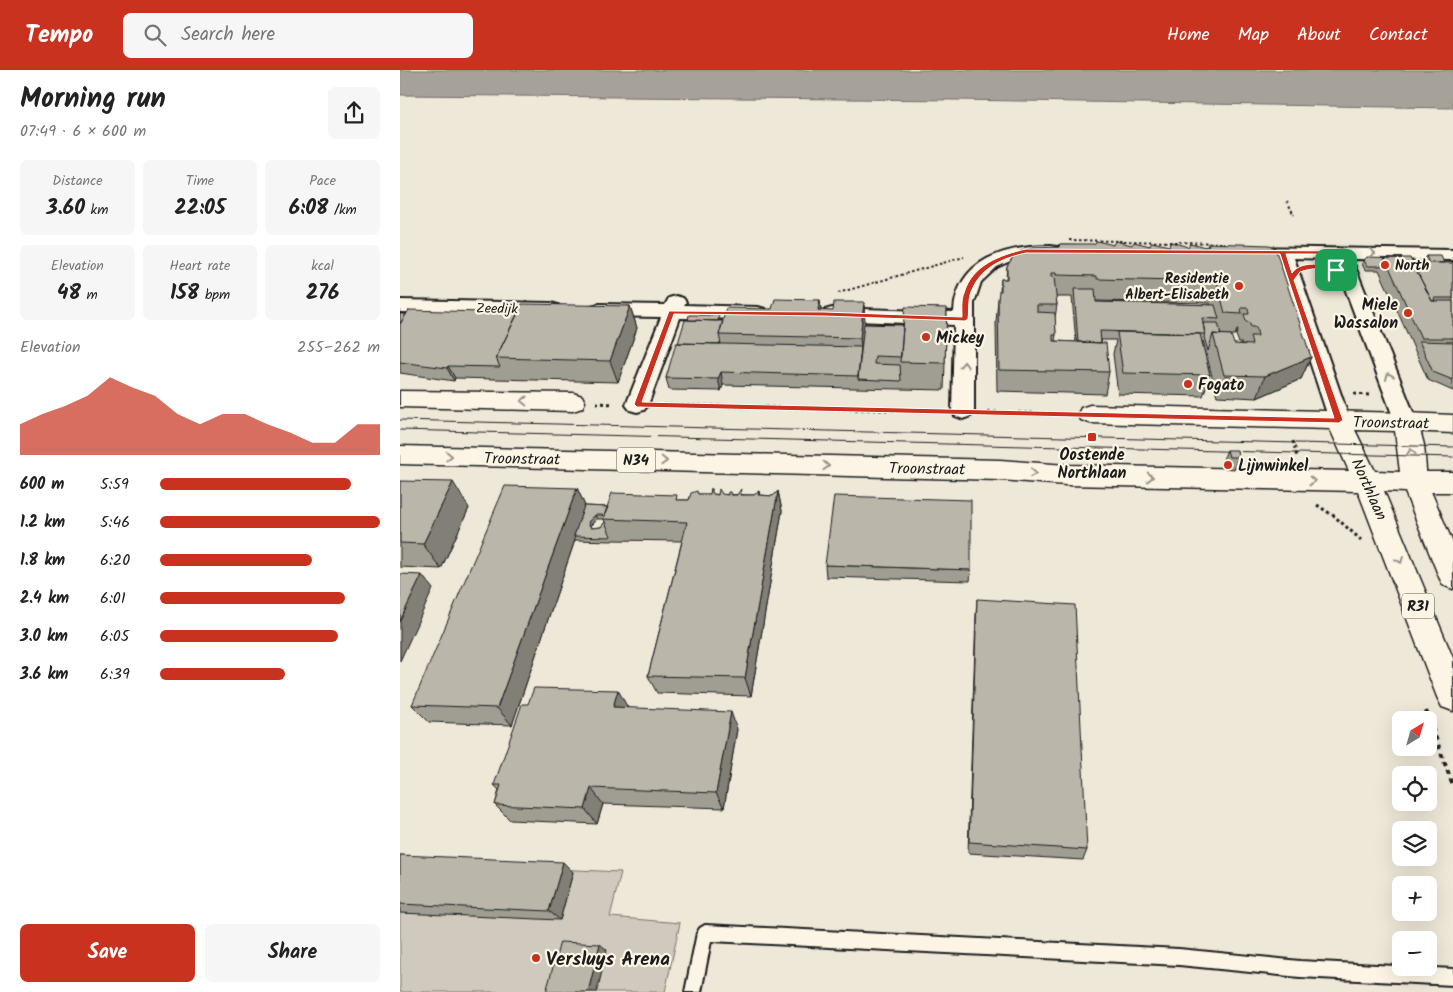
<!DOCTYPE html>
<meta charset="utf-8">
<style>
:root{--surface:#fff;--page:#f6f6f6;--text:#222;--muted:#767676;--accent:#c8321e}
body{margin:0;font-family:Kalam,sans-serif;background:var(--page);color:var(--text);height:100vh;display:flex;flex-direction:column;font-size:19px;white-space:nowrap}
*{box-sizing:border-box;margin:0}
p{font-size:16px;color:var(--muted)}
.icon{flex:none;width:28px;height:28px;fill:none;stroke:currentColor;stroke-width:2;stroke-linecap:round;stroke-linejoin:round}
.map{position:relative;flex:1;overflow:hidden}
.drawer{display:flex;flex-direction:column;background:var(--surface);width:400px}
.drawer>*{flex:none}
.needle{width:32px;rotate:37deg}
.buttons{position:absolute;left:992px;top:641px;display:grid;gap:10px}
.buttons a{display:grid;place-items:center;width:45px;height:45px;border-radius:8px;background:var(--surface);box-shadow:0 5px 20px #0002;font-size:25px}
.pin{position:absolute;display:grid;place-items:center;width:42px;height:42px;color:#fff;margin:-21px;border-radius:10px;box-shadow:0 2px 8px #0006}
.round{display:grid;place-items:center;flex:none;width:52px;height:52px;border-radius:8px;background:var(--page)}
.summary{display:flex;align-items:center;justify-content:space-between;height:85px;padding:0 20px}
h1{font-size:28px;font-weight:800;line-height:38px}
.stats{display:grid;grid-template-columns:repeat(3,1fr);gap:8px;height:85px;padding:5px 20px}
.stats div{display:grid;align-content:center;border-radius:8px;background:var(--page);text-align:center}
.stats b{font-size:21px;font-weight:800}
.stats small{font-size:14px;font-weight:400}
.stats p{font-size:14px}
.chart{height:140px;padding:10px 20px}
.chart p{display:flex;justify-content:space-between}
.chart svg{width:100%;height:90px;margin-top:5px;fill:var(--accent);opacity:.7}
.primary-button{display:flex;gap:10px;margin-top:auto;padding:10px 20px}
.primary-button a{flex:1;height:58px;border-radius:8px;background:var(--accent);color:#fff;font-size:20px;font-weight:800;line-height:58px;text-align:center}
.primary-button a+a{background:var(--page);color:var(--text)}
ul{padding:0 20px;list-style:none;font-size:16px}
li{display:grid;grid-template-columns:80px 60px 1fr;align-items:center;height:38px}
li i{height:12px;border-radius:6px;background:var(--accent)}
header{display:flex;align-items:center;gap:30px;box-sizing:border-box;height:70px;padding:0 25px;background:var(--accent);color:#fff}
header strong{font-size:24px}
nav{display:flex;gap:28px;margin-inline-start:auto;font-size:18px}
.search{width:350px;height:45px;background:var(--page);display:flex;align-items:center;gap:12px;box-sizing:border-box;padding:0 18px;border-radius:8px;color:var(--muted);font-size:19px}
main{display:flex;flex:1;min-height:0}
.map>svg:first-child{display:block}
.green{fill:#cfcabd;stroke:#76736c}
.water{fill:#a7a299;stroke:#6f6c67}
.lines{fill:none;stroke-linecap:round;stroke-linejoin:round}
.lane-casing{stroke:#1c1c1c;stroke-width:4}
.street-casing{stroke:#1c1c1c;stroke-width:4}
.secondary-casing{stroke:#1c1c1c;stroke-width:3}
.primary-casing{stroke:#1c1c1c;stroke-width:3}
.path-far2{stroke:#1c1c1c;stroke-width:2;stroke-dasharray:2.5 2.5;stroke-linecap:butt}
.path-far1{stroke:#1c1c1c;stroke-width:3;stroke-dasharray:3 3;stroke-linecap:butt}
.path{stroke:#1c1c1c;stroke-width:4;stroke-dasharray:4.5 4.5;stroke-linecap:butt}
.lane{fill:#fcf5e5;fill-rule:evenodd}
.street{fill:#fcf5e5;fill-rule:evenodd}
.secondary{fill:#fcf5e5;fill-rule:evenodd}
.primary{fill:#fcf5e5;fill-rule:evenodd}
.tram{stroke:#1c1c1c;stroke-width:1}
.wall{fill:#a09d92;stroke:#1c1c1c;fill-rule:evenodd}
.shaded-wall{fill:#827f77;stroke:#1c1c1c}
.building{fill:#bab6aa;stroke:#1c1c1c}
.oneway{stroke:#97938b}
.route{fill:#c8321e;stroke:#fff;fill-rule:evenodd}
.poi-dot{fill:#c8321e;stroke:#fcf5e5;stroke-width:2}
.labels{text-anchor:middle;stroke-width:4.5;stroke-linejoin:round;paint-order:stroke}
.far-poi-label{font-size:14px;font-weight:bold;fill:#1c1c1c;stroke:#fcf5e5;text-anchor:start}
.far-street-label{font-size:14px;fill:#1c1c1c;stroke:#fcf5e5}
.shield{fill:#fcf5e5;stroke:#5f5d58;stroke-width:1}
.shield-label{font-size:15px;font-weight:bold;fill:#1c1c1c}
.poi-label{font-size:16px;font-weight:bold;fill:#1c1c1c;stroke:#fcf5e5;text-anchor:start}
.street-label{font-size:16px;fill:#1c1c1c;stroke:#fcf5e5}
.near-poi-label{font-size:19px;font-weight:bold;fill:#1c1c1c;stroke:#fcf5e5;text-anchor:start}
</style>
<header>
<strong>Tempo</strong>
<div class="search"><svg class="icon" aria-label="search" viewBox="0 0 24 24"><circle cx="10" cy="10" r="6"/><path d="M15 15l6 6"/></svg>Search here</div>
<nav><a>Home</a><a>Map</a><a>About</a><a>Contact</a></nav>
</header>
<main>
<section class="drawer">
<div class="summary"><div><h1>Morning run</h1><p>07:49 · 6 × 600 m</p></div><a class="round"><svg class="icon" aria-label="share" viewBox="0 0 24 24"><path d="M12 15V3M7 8l5-5 5 5M5 13v7h14v-7"/></svg></a></div>
<div class="stats">
<div><p>Distance</p><b>3.60<small> km</small></b></div>
<div><p>Time</p><b>22:05</b></div>
<div><p>Pace</p><b>6:08<small> /km</small></b></div>
</div>
<div class="stats">
<div><p>Elevation</p><b>48<small> m</small></b></div>
<div><p>Heart rate</p><b>158<small> bpm</small></b></div>
<div><p>kcal</p><b>276</b></div>
</div>
<div class="chart"><p><span>Elevation</span>255–262 m</p>
<svg viewBox="0 0 160 44" preserveAspectRatio="none"><path d="M0 44V29L10 24L20 20L30 15L40 6L50 11L60 15L70 24L80 29L90 24L100 24L110 29L120 33L130 38L140 38L150 29L160 29V44z"/></svg>
</div>
<ul>
<li><b>600 m</b>5:59<i style="width:87%"></i></li>
<li><b>1.2 km</b>5:46<i style="width:100%"></i></li>
<li><b>1.8 km</b>6:20<i style="width:69%"></i></li>
<li><b>2.4 km</b>6:01<i style="width:84%"></i></li>
<li><b>3.0 km</b>6:05<i style="width:81%"></i></li>
<li><b>3.6 km</b>6:39<i style="width:57%"></i></li>
</ul>
<div class="primary-button"><a>Save</a><a>Share</a></div>
</section>
<div class="map">
<svg width="1053" height="922" viewBox="0 0 1053 922">
<rect width="100%" height="100%" fill="#eee8d9"/>
<filter id="ink" filterUnits="userSpaceOnUse"><feTurbulence type="fractalNoise" baseFrequency=".02" numOctaves="2"/><feDisplacementMap in="SourceGraphic" scale="10" xChannelSelector="R" yChannelSelector="G"/><feConvolveMatrix kernelMatrix="1 2 1 2 8 2 1 2 1" color-interpolation-filters="sRGB"/></filter>
<g filter="url(#ink)">
<path class="green" d="M0,792l221,10 -11,45 70,6 -15,69h-265z"/>
<path class="water" d="M0,0h1053v38l-497,-8 -556,-5z"/>
<g class="lines">
<defs>
<path id="lane" d="M305,855l474,24 121,12 153,8v16l-153,-8 -121,-12 -468,-24 -10,51h-16l12,-59 3,-5z"/>
<path id="street" d="M651,176l6,1 3,4 -3,4 -31,2 -18,5 -11,5 -16,15 -7,21v108l-3,5 -8,3 -8,-3 -3,-5 2,-86 -122,-5 -7,-2 -3,-4 3,-4 7,-2 122,4c3,-53 52,-66 97,-66z
M845,177l208,3v10l-101,-1 65,163 -3,5 -8,3 -8,-3 -3,-5 -61,-163 -40,-1 56,163 -3,5 -8,3 -8,-3 -55,-168 -37,-2 -3,-4 3,-4z
M276,226l7,2 3,4 -2,3 74,2 7,2 3,4 -3,4 -7,2 -78,-1 -32,87 -4,5 -7,2 -7,-2 -4,-5 35,-88 -62,-1 -7,-2 -3,-4 3,-4 7,-2 66,1 4,-7z
M0,230l151,3 7,2 3,4 -3,4 -7,2 -151,-3z"/>
<path id="secondary" d="M1006,343l47,2v18l-47,-2 -9,-3 -3,-6 3,-6z
M1014,402h39v20h-39l-9,-3 -4,-7 4,-7z"/>
<path id="primary" d="M0,321l173,2 9,3 3,6 -3,6 -9,3 -173,-4z
M690,335l316,8 9,3 3,6 6,23 3,37 26,61v46l-10,-4 -4,-8 -34,-85 -21,-1 69,167v53l-11,-4 -5,-10 -79,-206 -292,-6 -66,-5 -600,-16v-18l600,14 66,5 283,6 -19,-42 -240,-6 -9,-3 -3,-6 3,-6zM955,360l40,1 5,41 -25,-1z"/>
</defs>
<use href="#lane" class="lane-casing"/>
<use href="#street" class="street-casing"/>
<use href="#secondary" class="secondary-casing"/>
<use href="#primary" class="primary-casing"/>
<path class="path-far2" d="M887,131l7,14
M669,170l156,3
M438,223l126,-36"/>
<path class="path-far1" d="M954,324l16,1
M196,333l18,1
M263,335l276,6
M588,342l79,2
M893,371l4,16
M917,435l17,11 27,24"/>
<path class="path" d="M1026,641l27,75"/>
<use href="#lane" class="lane"/>
<use href="#street" class="street"/>
<use href="#secondary" class="secondary"/>
<use href="#primary" class="primary"/>
<path class="tram" d="M0,350l1053,27
M0,360l1053,27"/>
</g>
<path class="wall" d="M808,173l103,114 -10,22 -44,19 -40,-2 -14,-55 -1,1 8,33 -7,21 -85,-2 -5,-40 3,-14h-15l8,32 -4,22 -108,-3 -1,-69 2,-22 2,-9 1,-12h5l1,-13 52,-19 1,-3 145,3 3,-1zM656,227h16l4,45 -21,-1 1,-6 -1,-17 2,-13zM696,231l114,2 1,2 -115,-3zM837,260h1l-2,5 3,8h3v2l-8,-1 -13,-9h14z
M1026,186l18,7h9v128l-25,-11 -49,-110h-14l-3,-6 2,-4 38,-2 10,4 13,1 -2,-3z
M420,230l1,10 44,14 38,1 44,-17 -3,82 -221,-5 -2,6 -52,-1 -3,-12 12,-35 42,-23v1h3l49,-12z
M230,236l7,22 -19,54 -163,-4 -1,3 -54,-8v-59l118,-1z
M827,380l11,7 -4,12 -10,-1 -2,-6z
M0,411l69,27 -28,61 -41,-2z
M177,418l8,18 23,1 71,-7h10l9,-6 56,1 5,-4 1,4 13,1 5,-5 4,20 -31,185 -94,-3 -9,-17 34,-135 -69,-1 -1,1 -37,-1 -63,185 -83,-3 -17,-17zM197,449h7l1,3 -4,5 -10,1 -1,-2z
M425,495l146,5 -1,11 -144,-4z
M577,529l110,251 -4,10 -115,-7 8,-239z
M228,638l109,21 -13,79 -121,-4 -6,20 -87,-4 -15,-15 4,-15 -5,-5z
M0,785l173,17 -13,48 -160,-7z"/>
<path class="shaded-wall" d="M420,230l2,22 -4,-12z
M464,232l1,22 -5,55h-2l3,-32 -1,-9z
M230,236l7,22 -19,54 -8,-21z
M911,287l-10,22 -44,19 8,-22z
M48,296l7,12 -1,3 -7,-13z
M321,302l2,13 -2,6 -3,-12z
M53,412l16,26 -28,61 -18,-25z
M177,418l9,20 -12,28 1,4 -63,185 -15,-17z
M378,421l4,20 -31,185 -6,-18z
M195,445l2,4 -7,7 -2,-4z
M22,505l11,14 -33,72v-40z
M218,620l10,18 -15,-1z
M331,642l6,17 -13,79 -8,-15z
M191,718l12,16 -6,20 -12,-15z
M163,792l10,10 -13,48 -11,-9z
M200,874l7,6 -10,42h-9z"/>
<path class="building" d="M697,171l16,4 2,-4 17,4 2,-3 16,4 2,-4 17,4 2,-4 17,5 2,-4 15,4 4,-2 -1,-2 61,2 6,3 36,109 -46,19 -41,-1 -11,-41 18,1 3,9 18,1 -2,-9h8l-2,-9h-5l-2,-5h-3l-2,-8h5l-1,-6h-7l1,6 -17,-1 -8,-31 -120,-3v-3l-41,-1v-2h-5v4h3l3,28h-20v7l18,1 1,22h-3v6l53,2 3,29 -110,-2 -1,-70 1,-9h2v-12h6v-13l6,-9 8,-6 12,-3 27,-1v-3h34z
M1026,186h15l3,7h-15z
M967,187l35,1h-17l-4,8h-14l-3,-6z
M985,188h25l22,43h20l1,1v36h-32z
M1012,192l41,1v35h-19l1,3h-3z
M674,219h21l1,13 119,3 4,14 -17,-1 3,16 -105,-3 1,12 -23,-1z
M375,229l45,1 -2,10 15,1 1,-9h30l-4,36 -141,-3 7,-27 46,1z
M122,234l108,2 -20,55 -114,-3z
M505,237l42,1 -2,55 -45,-1z
M9,240l109,3 -22,45 4,9 -52,-1 -1,2 -47,-6v-38z
M0,244h6l-6,10z
M289,245h30l-1,6 -30,-1z
M285,250l38,1 -4,14 2,9 -43,-1z
M803,253h15l3,12 -8,-1 -5,17 -4,-14 1,-3z
M464,254l39,1 -2,32 -26,-1 -1,8 26,1 1,16 -43,-2z
M717,262l83,2 10,41 -87,-2z
M1019,271l34,1v38l-20,-8z
M276,273l185,4 -3,29 -137,-4 -3,7 -52,-1z
M827,380h10l1,7h-9z
M0,411l53,1 -30,62 -23,-1z
M105,416l72,2 -80,220 -85,-3z
M311,418l2,6 5,1 1,-6 3,5 6,1v-3h2l1,3h6l4,-6 -1,6h14l5,-4 -1,4 15,1 5,-5 -33,187 -97,-2 39,-154 -84,-3 9,-26 65,2 -1,5h13l2,-7 6,-2 1,3h12z
M434,426l137,4v70l-146,-5z
M184,436l24,1 -4,10 -2,-2h-7l-7,7 3,6 10,-1 4,-5 6,14 -1,1 -36,-1z
M0,504l22,1 -22,46z
M577,529l98,6 12,245 -118,-8z
M134,618l84,2 -5,17 118,5 -15,81 -125,-5 -6,21 -90,-4 6,-20h-7l28,-81h6z
M0,785l163,7 -14,49 -149,-7z
M160,872l40,2 -12,48h-42z"/>
<defs><path id="oneway-chevron" d="M-2-3.5L2.5 0L-2 3.5" fill="none" stroke-width="1.6" stroke-linecap="round" stroke-linejoin="round" transform="scale(1.25)"/></defs>
<g class="oneway">
<use href="#oneway-chevron" transform="translate(972 183) rotate(1)"/>
<use href="#oneway-chevron" transform="translate(564 295) rotate(-89)"/>
<use href="#oneway-chevron" transform="translate(989 306) rotate(-112)"/>
<use href="#oneway-chevron" transform="translate(124 331) rotate(-179)"/>
<use href="#oneway-chevron" transform="translate(1011 382) rotate(-95)"/>
<use href="#oneway-chevron" transform="translate(49 386) rotate(1)"/>
<use href="#oneway-chevron" transform="translate(264 391) rotate(2)"/>
<use href="#oneway-chevron" transform="translate(426 396) rotate(2)"/>
<use href="#oneway-chevron" transform="translate(633 403) rotate(5)"/>
<use href="#oneway-chevron" transform="translate(750 407) rotate(1)"/>
<use href="#oneway-chevron" transform="translate(912 411) rotate(1)"/>
<use href="#oneway-chevron" transform="translate(1000 490) rotate(68)"/>
</g>
</g>
<path class="route" d="M626,179l316,2 10,30c-7,0 -11,-5 -17,-9 -11,-5 -24,-4 -35,0l-6,8 49,140 -4,3 -702,-16 -3,-3 35,-93 155,1 138,5c0,-8 -1,-17 2,-24 8,-28 36,-38 62,-44zM626,183l254,1 54,164 -692,-16 32,-88 150,2 141,5 3,-2c1,-8 0,-20 3,-27 9,-24 31,-34 55,-39zM886,184h51l7,19c-12,-8 -42,-15 -52,0z"/>
<g class="poi-dot">
<circle cx="985" cy="195" r="5"/>
<circle cx="839" cy="216" r="5"/>
<circle cx="1008" cy="243" r="5"/>
<circle cx="526" cy="267" r="5"/>
<circle cx="788" cy="314" r="5"/>
<rect x="687" y="362" width="10" height="10" rx="2.5"/>
<circle cx="828" cy="395" r="5"/>
<circle cx="136" cy="888" r="5"/>
</g>
<g class="labels">
<g class="far-poi-label">
<text x="995" y="200">North</text>
<text x="829" y="213" text-anchor="end">Residentie<tspan x="829" dy="16">Albert-Elisabeth</tspan></text>
</g>
<g class="far-street-label">
<text transform="translate(97 238) rotate(1)" y="5">Zeedijk</text>
</g>
<g class="shield">
<rect x="217" y="377.5" width="38" height="25" rx="4"/>
<rect x="1002" y="523.5" width="32" height="25" rx="4"/>
</g>
<g class="shield-label">
<text x="236" y="395">N34</text>
<text x="1018" y="541">R31</text>
</g>
<g class="poi-label">
<text x="998" y="240" text-anchor="end">Miele<tspan x="998" dy="18">Wassalon</tspan></text>
<text x="536" y="273">Mickey</text>
<text x="798" y="320">Fogato</text>
<text x="692" y="390" text-anchor="middle">Oostende<tspan x="692" dy="18">Northlaan</tspan></text>
<text x="838" y="401">Lijnwinkel</text>
</g>
<g class="street-label">
<text transform="translate(991 352) rotate(1)" y="6">Troonstraat</text>
<text transform="translate(122 388) rotate(1)" y="6">Troonstraat</text>
<text transform="translate(527 398) rotate(1)" y="6">Troonstraat</text>
<text transform="translate(970 419) rotate(66)" y="6">Northlaan</text>
</g>
<g class="near-poi-label">
<text x="146" y="895">Versluys Arena</text>
</g>
</g>
</svg>
<div class="buttons">
<a><svg class="needle" viewBox="-14 -14 28 28"><path d="M0-13l5 13h-10z" fill="#e53935"/><path d="M0 13l5-13h-10z" fill="#767676"/></svg></a>
<a><svg class="icon" aria-label="locate" viewBox="0 0 24 24"><circle cx="12" cy="12" r="6"/><path d="M12 2v4M12 18v4M2 12h4M18 12h4"/></svg></a>
<a><svg class="icon" aria-label="layers" viewBox="0 0 24 24"><path d="M12 4l9 5-9 5-9-5zM3 14l9 5 9-5"/></svg></a>
<a>+</a>
<a>−</a>
</div>
<div class="pin" style="left:936px;top:200px;background:#1e9e55"><svg class="icon" aria-label="arrive" viewBox="0 0 24 24"><path d="M6 21V4h12l-3 4 3 4H6"/></svg></div>
</div>
</main>
